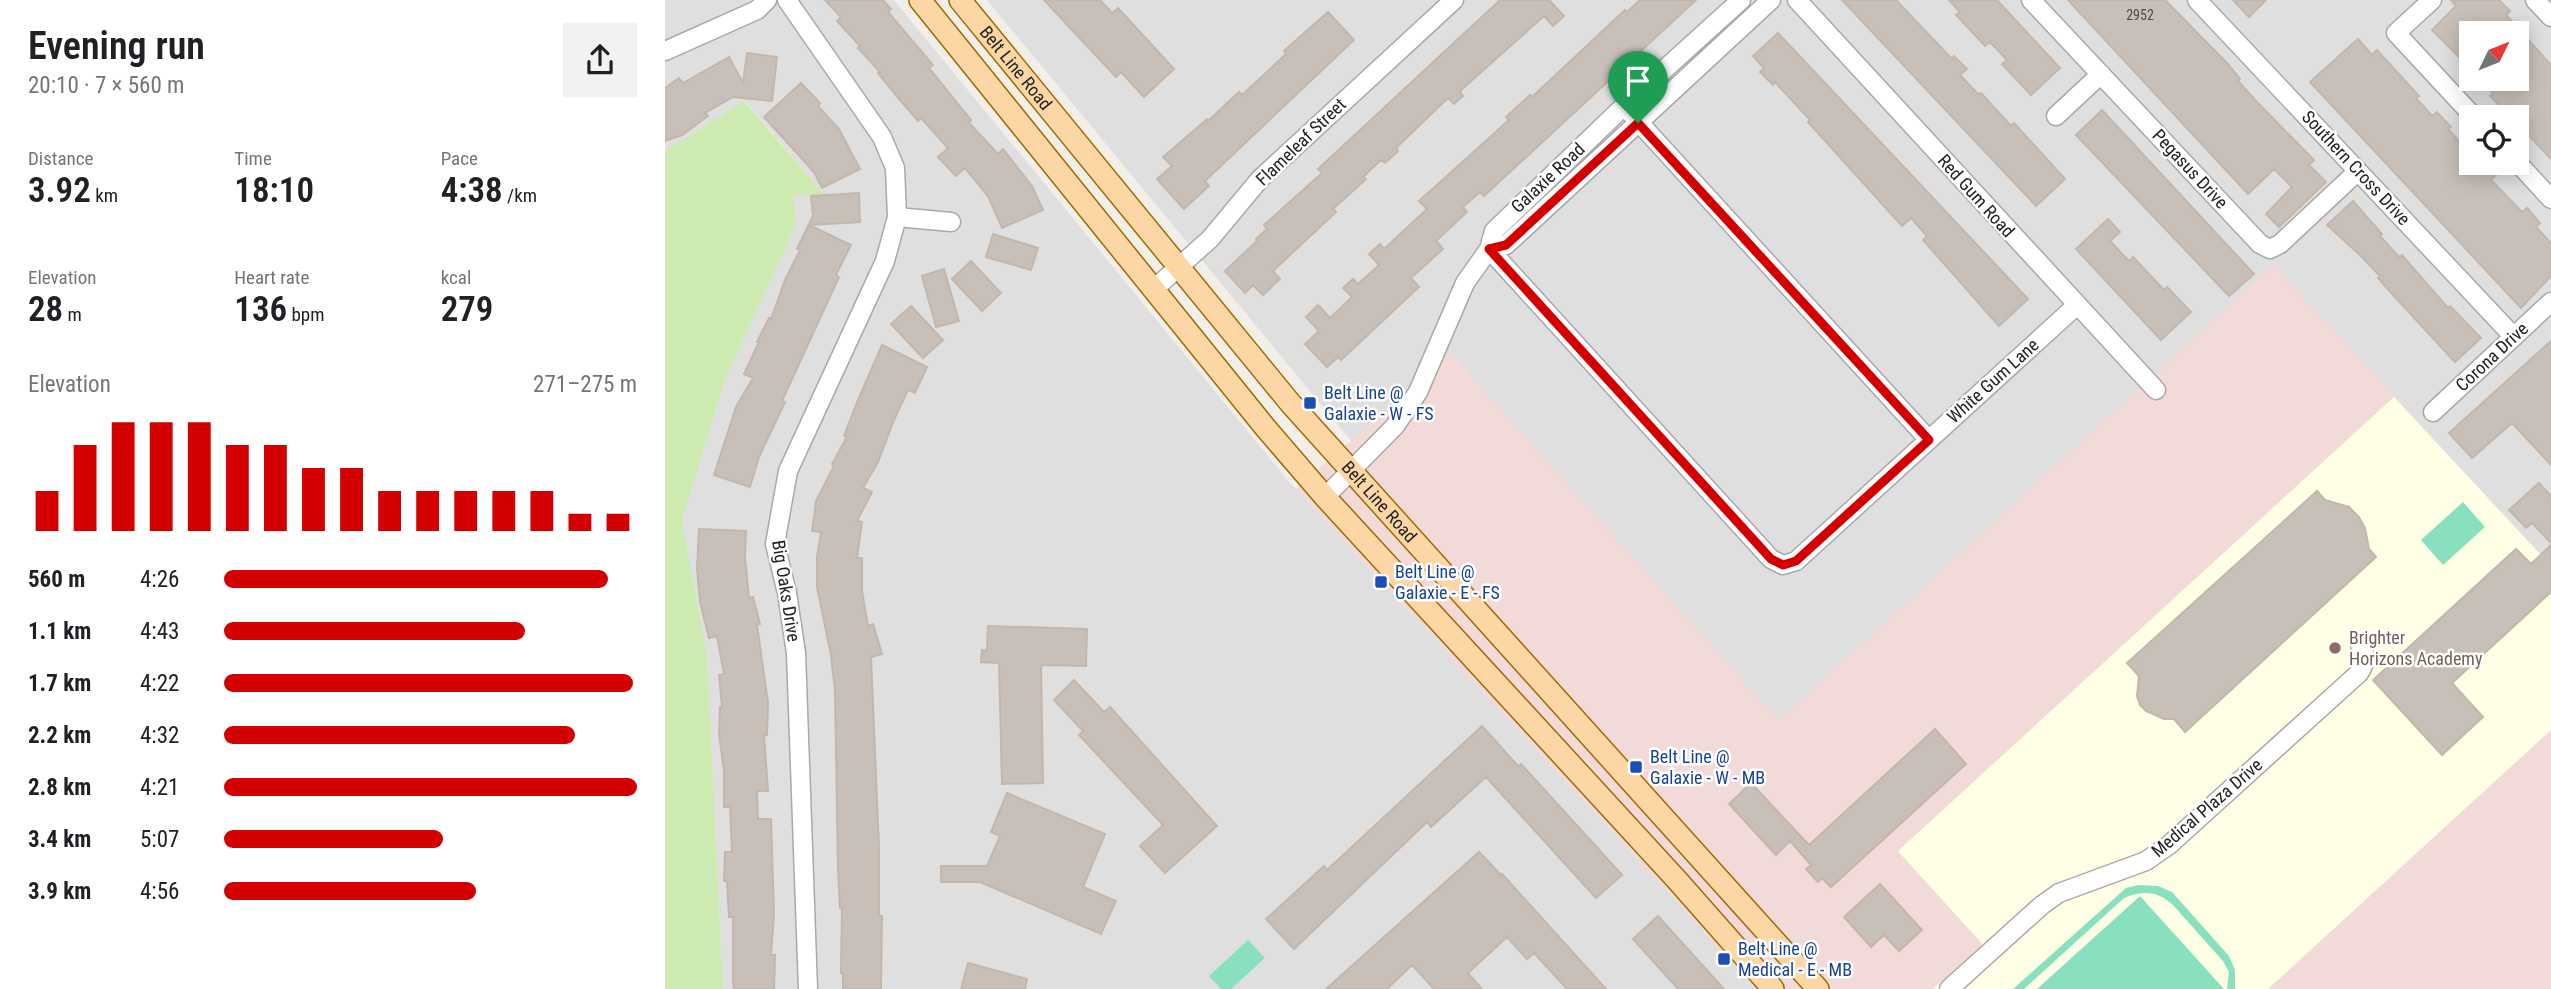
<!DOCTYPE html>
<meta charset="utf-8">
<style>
:root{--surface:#fff;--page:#f2f2f2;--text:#202124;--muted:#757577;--accent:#d40000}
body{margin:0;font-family:"Roboto Condensed",sans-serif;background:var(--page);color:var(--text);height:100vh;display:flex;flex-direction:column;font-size:26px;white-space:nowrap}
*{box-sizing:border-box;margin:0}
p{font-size:23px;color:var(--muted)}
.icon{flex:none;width:38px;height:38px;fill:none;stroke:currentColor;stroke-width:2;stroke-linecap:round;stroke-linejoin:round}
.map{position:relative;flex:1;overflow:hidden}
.drawer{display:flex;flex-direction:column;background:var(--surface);width:665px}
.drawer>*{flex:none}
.needle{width:46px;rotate:47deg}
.buttons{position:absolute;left:1794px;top:21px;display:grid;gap:14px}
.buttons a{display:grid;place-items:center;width:70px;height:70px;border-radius:0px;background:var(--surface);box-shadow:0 4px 18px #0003;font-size:35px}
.pin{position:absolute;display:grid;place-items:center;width:60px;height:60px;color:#fff;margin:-72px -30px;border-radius:50% 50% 50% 0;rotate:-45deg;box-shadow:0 0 7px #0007}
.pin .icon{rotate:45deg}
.round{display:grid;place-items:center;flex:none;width:74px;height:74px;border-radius:0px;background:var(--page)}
.headline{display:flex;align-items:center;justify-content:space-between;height:119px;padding:0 28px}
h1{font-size:38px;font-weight:600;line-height:52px}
.metrics{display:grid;grid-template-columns:repeat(3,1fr);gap:10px;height:119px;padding:7px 28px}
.metrics div{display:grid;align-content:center}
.metrics b{font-size:35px;font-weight:600}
.metrics small{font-size:19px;font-weight:400}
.metrics p{font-size:19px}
.chart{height:196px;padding:14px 28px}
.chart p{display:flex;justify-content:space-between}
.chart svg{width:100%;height:126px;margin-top:7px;stroke:var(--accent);stroke-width:6}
ul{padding:0 28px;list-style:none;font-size:23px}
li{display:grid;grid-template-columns:112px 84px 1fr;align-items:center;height:52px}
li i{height:18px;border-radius:9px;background:var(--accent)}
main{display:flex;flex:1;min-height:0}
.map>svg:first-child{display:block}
.residential{fill:#e0dfdf;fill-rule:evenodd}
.commercial{fill:#f2dad9}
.education{fill:#ffffe5}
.grass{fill:#cdebb0}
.pitch{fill:#88e0be}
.building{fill:#c7bfb8;stroke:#c4b6ab;stroke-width:2}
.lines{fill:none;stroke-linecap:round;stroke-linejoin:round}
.minor-casing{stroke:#a9a9a9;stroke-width:21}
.major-casing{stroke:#a06b00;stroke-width:24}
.minor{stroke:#fff;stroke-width:18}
.major{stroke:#fcd6a4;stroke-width:21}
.route-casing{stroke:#fff;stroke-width:14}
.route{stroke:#d40000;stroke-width:9}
.transit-dot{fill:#1a4fb4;stroke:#fff;stroke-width:2.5}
.education-dot{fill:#8d6e63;stroke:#fff;stroke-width:2.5}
.labels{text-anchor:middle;stroke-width:5;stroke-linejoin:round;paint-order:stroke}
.number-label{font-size:14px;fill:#4b4948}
.street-label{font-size:18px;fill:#222;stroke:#fff}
.transit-label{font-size:18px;fill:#164399;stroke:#fff;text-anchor:start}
.education-label{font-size:18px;fill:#785e54;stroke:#fff;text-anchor:start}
</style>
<main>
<section class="drawer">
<div class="headline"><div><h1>Evening run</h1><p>20:10 · 7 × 560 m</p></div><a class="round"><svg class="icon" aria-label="share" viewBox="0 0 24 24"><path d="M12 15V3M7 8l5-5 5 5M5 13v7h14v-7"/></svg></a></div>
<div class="metrics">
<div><p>Distance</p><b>3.92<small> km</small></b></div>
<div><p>Time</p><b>18:10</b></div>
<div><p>Pace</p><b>4:38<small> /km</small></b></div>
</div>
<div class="metrics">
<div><p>Elevation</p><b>28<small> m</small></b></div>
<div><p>Heart rate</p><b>136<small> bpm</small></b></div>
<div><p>kcal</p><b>279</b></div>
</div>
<div class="chart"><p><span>Elevation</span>271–275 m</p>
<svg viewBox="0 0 160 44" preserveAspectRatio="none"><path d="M5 44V30M15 44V14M25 44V6M35 44V6M45 44V6M55 44V14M65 44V14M75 44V22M85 44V22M95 44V30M105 44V30M115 44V30M125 44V30M135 44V30M145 44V38M155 44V38"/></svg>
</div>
<ul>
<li><b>560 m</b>4:26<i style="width:93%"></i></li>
<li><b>1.1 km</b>4:43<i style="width:73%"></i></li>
<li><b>1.7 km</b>4:22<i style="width:99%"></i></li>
<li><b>2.2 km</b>4:32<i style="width:85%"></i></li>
<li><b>2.8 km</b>4:21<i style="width:100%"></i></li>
<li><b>3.4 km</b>5:07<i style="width:53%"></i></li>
<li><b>3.9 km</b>4:56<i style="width:61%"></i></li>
</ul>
</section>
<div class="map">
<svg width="1886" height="989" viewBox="0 0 1886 989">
<rect width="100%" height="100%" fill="#f2efe9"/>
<path class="residential" d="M0,0h229l392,478 471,511h-1034l-16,-334 -25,-134 43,-142 68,-184 30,-2 -78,-92 -80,50z
M322,0h1564v566l-278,-300 -495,456 -328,-369 -98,89zM1806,33h46v46h-46zM1806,117h46v46h-46z"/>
<path class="commercial" d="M1608,265l278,301v423h-794l-461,-500 154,-136 329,368z"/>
<path class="education" d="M1729,397l157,169v164l-283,259h-335l51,-43 -86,-95z"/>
<path class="grass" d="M79,101l80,93 -31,1 3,30 -71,154 -43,142 25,133 16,335h-58v-838z"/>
<path class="pitch" d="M1798,502l22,25 -42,38 -22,-25z
M1474,885l19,1 14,6 57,64 6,14v19h-8l2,-17 -6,-11 -50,-56c-15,-14 -30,-15 -49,-7l-100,91h-11l113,-101z
M1475,896l84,93h-187z
M583,940l17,18 -34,31h-10l-12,-13z"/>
<path class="building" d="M160,0h58l8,9 -3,3 45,53 -4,3 42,52 -2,3 29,31 5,-5 29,37 11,24 -41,18 -14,-32 -23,-28 -9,8 -18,-19 10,-9 -27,-30 -3,3 -18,-21 -22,-27 2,-1 -22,-24 2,-2 -23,-25 4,-4z
M379,0h56l12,13 6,-5 56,61 -30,28 -23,-25 -5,5z
M835,0h49l15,16 -11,10 -9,-10 -84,75 3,5 -9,8 -6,-6 -52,50 2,3 -13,12 -4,-3 -18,17 3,2 -33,30 3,3 -63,59 7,8 -17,16 -10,-10 -8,8 -20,-22 32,-30 -1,-2 11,-10 -3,-4 58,-52 -4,-4z
M975,0h56l-212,196 -4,-4 -17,15 4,5 -31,29 7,8 -32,29 8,9 -78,73 -3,-3 -11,10 -22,-23 14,-13 -13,-14 12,-12 12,13 22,-21 -9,-9 10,-9 5,5 21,-19 -10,-11 11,-10 4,5 43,-40 -8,-8 90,-81 -3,-3 24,-22 2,2 93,-87 2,2z
M1177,0h54l56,59 2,-3 13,13 -7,6 19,20 2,-2 30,33 3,-3 51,56 -29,27z
M1284,0h48l63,68 -29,27 -29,-31 5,-4 -17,-18 -5,4 -29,-31 4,-3z
M1403,0h97l62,63 13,16 -2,2 17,19 59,60 -5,5 17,17 -47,45 -13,-13 26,-27 -18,-18 -26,25z
M1568,0h33l-17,17z
M1786,0h48l11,11 -4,4 45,50v94l-34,-36v-6h-6l-21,-21 3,-3 -14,-14h38v-46h-46v36l-39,-39 24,-24z
M663,12l26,28 -149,141 4,5 -25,23 -27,-30 15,-13 -9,-9 44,-38 1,2 31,-29 3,3 44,-41 -2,-3z
M1113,33l250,266 -29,27 -76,-86 4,-4 -16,-18 -9,8 -94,-104 2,-2 -35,-38 -2,3 -13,-13 4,-4 -11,-12z
M1693,39l14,16 5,-5 42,46 -3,2 16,18 5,-4 14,15 -3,2 23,26v8h14l11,12 -5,5 31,32 5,-4 13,15 -4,4 15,16v33l-30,32 -211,-226z
M82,53l30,4 -5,44 -39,-4 -28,16 3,3 -26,19 -17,6v-53l14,-10 4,5 46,-26 14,26z
M136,83l19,20 -2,3 21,23 21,40 -38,19 -8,-16 -50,-55z
M1437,110l152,164 -25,22 -153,-161z
M194,193l1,29 -51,3 42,20 -15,30 3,2 -57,124 3,1 -26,55 -9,30 -36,-12 22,-68 17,-29 -9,-4 15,-32h-2l12,-24 2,1 14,-39 15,-30 -3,-1 16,-33 -2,-20z
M1688,201l29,33 -2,2 19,21 3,-2 46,53 2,-2 31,32 -26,24 -62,-67 -15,-17 2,-2 -20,-21 -33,-30z
M1443,219l12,13 -10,9 19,20 4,-4 31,33 3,-3 24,25 -30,28 -85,-91z
M328,234l45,14 -7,22 -45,-13z
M306,261l30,32 -19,18 -30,-32z
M279,269l15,52 -23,6 -14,-51z
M246,306l32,34 -20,18 -32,-34z
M1886,341v124l-39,-42 -40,35 -23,-25z
M217,345l45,22 -12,26 -7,-3 -14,30 -16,42 -15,26 9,4 -15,29 5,1 -5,36h5v33l6,35 5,-2 9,30 -11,3 8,191v68h3l-1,73h-38v-16h-2l1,-65h-2l-2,-38 -3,-179 -4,-36 -14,-68v-30l4,-25 -9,-1 4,-30 18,-35 -2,-2 15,-27 -3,-1 14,-36z
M1874,483l12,13v47l-19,-20 -6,5 -17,-18z
M1652,491l8,9 24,7 10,10 6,11 4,21 7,8 -191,175 -11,-13h-10l-18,-8 -6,-6 -3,-9 2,-20 -12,-13z
M34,529l47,2 -1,26 4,41 4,-1 7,27 -3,1 11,78 -1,32h-3l4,56h-11l1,28h13l3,95 -3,41h4l-1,34h-40l-1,-6v-66h-4l-2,-36h-3l1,-29h7l-2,-45h-6v-36l-5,-37 1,-27h2l-3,-32 5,-1 -7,-38 -8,2 -9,-36 -3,-34z
M1886,545v47l-99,91 31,34 -41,38 -69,-75 143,-131 15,15z
M323,626l99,3 -1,37 -45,-1 2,118 -41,1 -3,-121 -18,-1 1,-12 5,1z
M409,680l30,32 6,-5 107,119 -52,47 -25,-27 23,-21 -84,-90 4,-4 -29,-31z
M817,726l36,40 3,-2 101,111 -26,23 -110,-121 -55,50 -4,-5 -133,127 -28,-30 58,-53 3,4z
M1270,729l31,35 -135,123 -9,-9 -4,4 -12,-13 5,-4 -21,-24 -14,14 -47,-51 22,-21 58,62z
M342,793l98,41 -22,53 33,14 -15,33 -121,-52h-39v-16h46l13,-30 -9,-4z
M814,852l22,23 1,-1 104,115h-39l-33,-36 -7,6 -20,-22 -39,36 14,16h-48l-22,-24 -25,24h-61z
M1215,884l42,46 -23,21 -15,-16 -13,12 -27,-30z
M993,916l66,73h-46l-45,-50z
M303,963l59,16 -2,10h-64z"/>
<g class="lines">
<defs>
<path id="minor" d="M122,0l95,137 13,31 2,49 -12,44 -97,210 -13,73 12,49 9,60 12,336
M1132,0l359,390
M1366,0l229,244 10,5 10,-5 78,-73
M1532,0l317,337
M1767,0l-36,33 78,84
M1870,0l16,17
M0,51l92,-41 10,-10
M959,106l305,334
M1391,116l45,-42
M1852,162l34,37
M232,217l54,5
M824,249l282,310 12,6 13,-4 281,-256
M824,249l17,-4 265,-245
M489,289l56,-50 50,-60 194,-179
M1768,412l118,-110
M660,497l70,-71 23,-34 47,-109 24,-34 5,-18 130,-125 117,-106
M1284,989l93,-84 17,-12 87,-32 23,-16 190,-172c7,-11 9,-17 1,-28"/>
<g id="major">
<path d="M255,0l344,426 61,71 352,383 96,109"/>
<path id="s1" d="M295,0l331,404 527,585"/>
</g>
</defs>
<use href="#minor" class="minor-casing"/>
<use href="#major" class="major-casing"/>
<use href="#minor" class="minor"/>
<use href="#major" class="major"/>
</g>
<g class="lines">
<defs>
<path id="route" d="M973,123l291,317 -133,121 -13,4 -12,-6 -282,-310 17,-4z"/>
</defs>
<use href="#route" class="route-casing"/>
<use href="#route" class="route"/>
</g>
<g class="transit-dot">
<rect x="638" y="396" width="14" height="14" rx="3.5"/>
<rect x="709" y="575" width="14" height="14" rx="3.5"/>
<rect x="964" y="760" width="14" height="14" rx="3.5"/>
<rect x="1052" y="952" width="14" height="14" rx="3.5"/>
</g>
<circle class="education-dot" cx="1670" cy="648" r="7"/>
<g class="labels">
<g class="number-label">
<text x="1475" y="20">2952</text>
</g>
<g class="street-label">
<text dy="6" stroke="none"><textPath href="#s1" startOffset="88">Belt Line Road</textPath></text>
<text transform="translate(636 142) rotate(-44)" y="6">Flameleaf Street</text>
<text transform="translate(1691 168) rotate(47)" y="6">Southern Cross Drive</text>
<text transform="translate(1525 169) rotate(47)" y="6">Pegasus Drive</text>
<text transform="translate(883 178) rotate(-43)" y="6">Galaxie Road</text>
<text transform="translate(1311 196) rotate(48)" y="6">Red Gum Road</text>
<text transform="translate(1827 357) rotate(-43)" y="6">Corona Drive</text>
<text transform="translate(1328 381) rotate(-42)" y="6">White Gum Lane</text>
<text dy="6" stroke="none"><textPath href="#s1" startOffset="654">Belt Line Road</textPath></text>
<text transform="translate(121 591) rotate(81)" y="6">Big Oaks Drive</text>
<text transform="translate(1542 808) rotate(-41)" y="6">Medical Plaza Drive</text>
</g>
<g class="transit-label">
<text x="659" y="399">Belt Line @<tspan x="659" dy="21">Galaxie - W - FS</tspan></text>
<text x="730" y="578">Belt Line @<tspan x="730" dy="21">Galaxie - E - FS</tspan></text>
<text x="985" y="763">Belt Line @<tspan x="985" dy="21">Galaxie - W - MB</tspan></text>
<text x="1073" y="955">Belt Line @<tspan x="1073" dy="21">Medical - E - MB</tspan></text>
</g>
<g class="education-label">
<text x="1684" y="644">Brighter<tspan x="1684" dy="21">Horizons Academy</tspan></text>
</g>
</g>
</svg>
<div class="buttons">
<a><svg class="needle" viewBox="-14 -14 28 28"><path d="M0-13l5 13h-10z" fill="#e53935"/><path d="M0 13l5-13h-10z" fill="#757577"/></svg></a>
<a><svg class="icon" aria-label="locate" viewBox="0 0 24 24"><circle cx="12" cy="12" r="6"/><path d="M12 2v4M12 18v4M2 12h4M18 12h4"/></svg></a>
</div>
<div class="pin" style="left:973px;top:123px;background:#1e9e55"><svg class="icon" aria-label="arrive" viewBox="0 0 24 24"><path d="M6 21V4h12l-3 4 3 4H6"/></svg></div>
</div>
</main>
